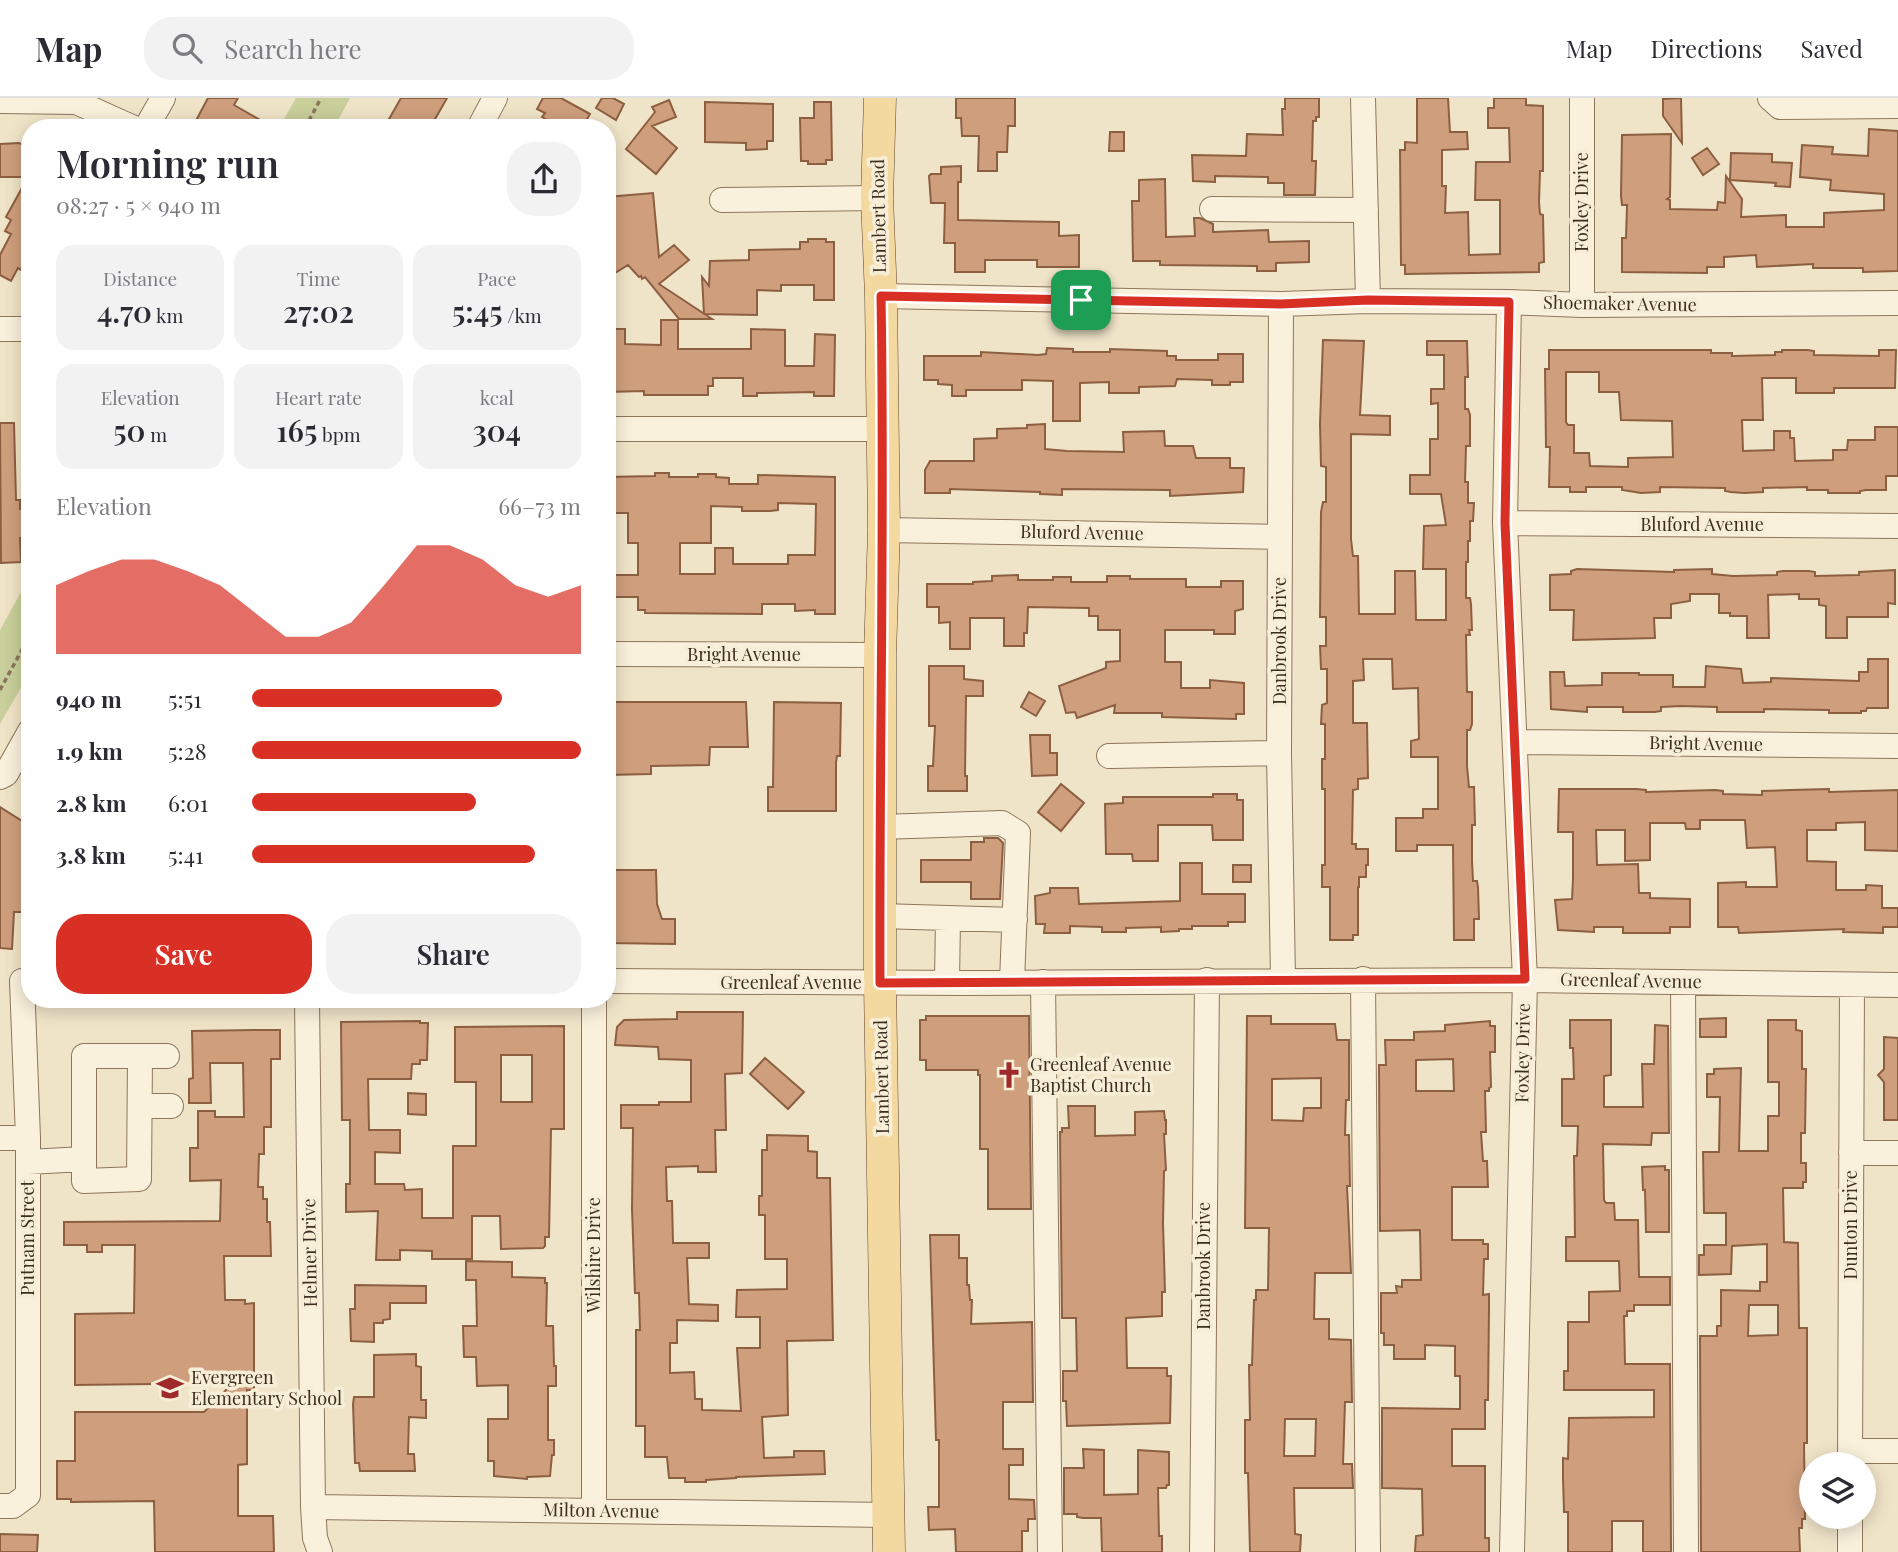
<!DOCTYPE html>
<meta charset="utf-8">
<style>
:root{--surface:#fff;--page:#f2f2f3;--text:#2b2b33;--muted:#7c7c81;--line:#e1e1e2;--accent:#d93025}
body{margin:0;font-family:"Playfair Display",serif;background:var(--page);color:var(--text);height:100vh;display:flex;flex-direction:column;font-size:26px;white-space:nowrap}
*{box-sizing:border-box;margin:0}
p{font-size:23px;color:var(--muted)}
.icon{flex:none;width:38px;height:38px;fill:none;stroke:currentColor;stroke-width:2;stroke-linecap:round;stroke-linejoin:round}
.map{position:relative;flex:1;overflow:hidden}
.sheet{position:absolute;left:21px;top:21px;width:595px;height:889px;display:flex;flex-direction:column;background:var(--surface);border-radius:28px;box-shadow:0 4px 18px #0003}
.sheet>*{flex:none}
.buttons{position:absolute;left:1799px;top:1354px;display:grid;gap:14px}
.buttons a{display:grid;place-items:center;width:77px;height:77px;border-radius:50%;background:var(--surface);box-shadow:0 4px 18px #0003;font-size:35px}
.pin{position:absolute;display:grid;place-items:center;width:60px;height:60px;color:#fff;margin:-30px;border-radius:14px;box-shadow:0 4px 10px #0006}
.round{display:grid;place-items:center;flex:none;width:74px;height:74px;border-radius:28px;background:var(--page)}
.headline{display:flex;align-items:center;justify-content:space-between;height:119px;padding:0 35px}
h1{font-size:38px;font-weight:600;line-height:52px}
.metrics{display:grid;grid-template-columns:repeat(3,1fr);gap:10px;height:119px;padding:7px 35px}
.metrics div{display:grid;align-content:center;border-radius:18px;background:var(--page);text-align:center}
.metrics b{font-size:30px;font-weight:600}
.metrics small{font-size:19px;font-weight:400}
.metrics p{font-size:19px}
.chart{height:196px;padding:14px 35px}
.chart p{display:flex;justify-content:space-between}
.chart svg{width:100%;height:126px;margin-top:7px;fill:var(--accent);opacity:.7}
.primary-button{display:flex;gap:14px;margin-top:auto;padding:14px 35px}
.primary-button a{flex:1;height:80px;border-radius:28px;background:var(--accent);color:#fff;font-size:28px;font-weight:600;line-height:80px;text-align:center}
.primary-button a+a{background:var(--page);color:var(--text)}
ul{padding:0 35px;list-style:none;font-size:23px}
li{display:grid;grid-template-columns:112px 84px 1fr;align-items:center;height:52px}
li i{height:18px;border-radius:9px;background:var(--accent)}
header{display:flex;align-items:center;gap:42px;box-sizing:border-box;height:98px;padding:0 35px;background:var(--surface);border-bottom:2px solid var(--line)}
header strong{font-size:33px}
nav{display:flex;gap:38px;margin-inline-start:auto;font-size:24px}
.search{width:490px;height:63px;background:var(--page);display:flex;align-items:center;gap:18px;box-sizing:border-box;padding:0 24px;border-radius:28px;color:var(--muted);font-size:26px}
.map>svg:first-child{display:block}
.green{fill:#c9cf9b}
.building{fill:#cf9f7d;stroke:#8d5f41;stroke-width:2;fill-rule:evenodd}
.lines{fill:none;stroke-linecap:round;stroke-linejoin:round}
.minor-casing{stroke:#8d765c;stroke-width:26}
.major-casing{stroke:#5b4430;stroke-width:33}
.path{stroke:#8d765c;stroke-width:3.5;stroke-dasharray:5 3.5;stroke-linecap:butt}
.minor{stroke:#faf1dc;stroke-width:24}
.major{stroke:#f3d9a0;stroke-width:32}
.route-casing{stroke:#fff;stroke-width:14}
.route{stroke:#d93025;stroke-width:9}
.labels{text-anchor:middle;stroke-width:7;stroke-linejoin:round;paint-order:stroke}
.street-label{font-size:18px;fill:#3d2e20;stroke:#f7eed8}
.poi-label{font-size:18px;fill:#3d2e20;stroke:#f7eed8;text-anchor:start}
</style>
<header>
<strong>Map</strong>
<div class="search"><svg class="icon" aria-label="search" viewBox="0 0 24 24"><circle cx="10" cy="10" r="6"/><path d="M15 15l6 6"/></svg>Search here</div>
<nav><a>Map</a><a>Directions</a><a>Saved</a></nav>
</header>
<div class="map">
<svg width="1898" height="1454" viewBox="0 0 1898 1454">
<rect width="100%" height="100%" fill="#f0e4c8"/>
<path class="green" d="M296,0h54l-16,30h-55z
M30,478v96l-30,52v-94z"/>
<path class="building" d="M208,0h30l-4,7 40,23h-82z
M401,0h46l-17,30h-46z
M543,0h18l29,16 -8,14h-37l4,-7 -7,-4 3,-4 -8,-4z
M602,0h11l11,6 -8,16 -20,-12z
M956,0h59v28h-7l-1,26h-10v19h-19l1,-35h-17l-1,-18h-5z
M1285,0h34v19h-3v4h-3l-1,40h4l-1,34h-31v-12h-16v-6l-53,-1v6l-22,-1 -1,-26 54,1 1,-22 36,1 -1,-26h3z
M1417,0h31l2,34h17l1,17 -26,1v36h4l-1,27 23,-1 1,43 31,-1v-54h-25l1,-38h34l-1,-34h-21v-20h6v-10h32v7l17,1v65h-3l-1,31 1,12 3,1 1,47 -5,1v9l-134,2v-9h-4l-1,-115h5v-8l12,1z
M1681,0l1,45 -19,-27v-17z
M669,2l7,17 -24,9 25,22 -21,26 -30,-25 29,-37 -3,-5z
M705,4l68,2v37h-6v8l-21,1v-7l-41,-1z
M814,4h17l1,58h-6v4h-18v-3h-7l-1,-43h14z
M1869,31l29,2v140l-35,1v-4h-50v-4l-56,3 -1,-12 -32,2v10h-17v6l-85,-1v-34h4l1,-33h-5l-1,-9 1,-61 49,-1 -1,63 -3,2 3,1v9l47,1 1,-8 7,1 1,-27 16,23 -1,18 45,-2v12h38v-14l60,-3v-16l-54,-4 1,-10 -31,-3 2,-32 31,2 -1,7 36,2z
M1110,34h14v19h-15z
M19,45l11,5v105l-9,17 -3,-2 -7,13 -11,-6v-20l11,-21 -6,-3 6,-11 -5,-3 22,-40h-28v-33z
M1707,50l12,16 -16,11 -11,-17z
M1731,55l41,1v8l20,1 -2,24 -15,-1 1,-3 -46,-3z
M961,68v16h-3v38l101,2v14l20,-1v32h-42v-7h-52v12h-30v-29h-11l1,-40h-14l-2,-27 2,-2h10v-7z
M1165,81l1,58 29,-1 -1,-18h6l13,6v8l55,-2 1,12 40,-1v21l-33,1v8h-19v-5l-97,-1v-4h-27l-1,-60h7v-21z
M653,95l6,64 15,-12 15,15 -30,24 53,35h-33l-34,-42 -3,2 -1,-3 -2,1 -11,-12 -13,8 -8,-76z
M808,141h18v3h8v58h-20v-15h-33v6l-24,-1v25l-53,-1 -2,-37 7,9 1,-25 39,-1v-10l51,-1v-7h8z
M661,222h17v29h73v-20l34,1v36h29l1,-32 20,1 -1,61h-20v-4l-57,1v3h-14v-18h-30v8h-5v9h-64v-4l-37,1 1,-63h17v15l36,1z
M1323,242l41,1 -4,74 30,1v19l-39,-1v105l2,17h5l1,58h36v-43h20l1,49h30v-51h-23l1,-43 22,-1 -5,-31h-31v-19h20v-36h8v-36l-7,1v-15h13v-34h-17v-14h40l1,36h-3v32h3l2,6v31h-4l-1,36h3v21h6l-1,18h-3v20h-2v21h-2v36h4l1,6 1,26h-3l1,5h-4l1,57h5v32l-2,6h-3v36l2,21h5l1,38h-3v36l1,20h4l1,6 1,32h-5v21h-20l-1,-95h-36v6h-21v-33h27v-9h15v-52h-27v-16l8,-2 -1,-51 -25,1 -1,-30h-29l1,21 -11,1v42h14l1,55 -10,1v10l-5,1 -1,54h4v5h12v16h-2v12h-7v10h-1v48h-5v5h-23v-53h-8v-22h3v-76h-3v-30h3v-35h-4l1,-19 5,-2v-34h-6l-1,-23h6v-29h-6l1,-105 2,-10h3v-35l-5,-1 -1,-42z
M1047,250l26,1v3h37v-3l57,2v5h9v4h42v-6h25v28h-13v3h-18v-5l-35,-1 -2,7 -36,1v6h-30v-11l-29,1v38h-27v-40l-31,-1v10h-56v6h-14v-11l-14,-1v-4h-14v-24h57v-4l57,3 8,-1z
M1549,252h162v3h21v3l43,-1v-3h7v-2h26l6,1v4l65,1v-6h17l-1,38h-61v5h-38v-15h-34l1,42h-21l1,31 31,-1v-19h16v7h4l1,23 38,-1v-10h14l1,-10h27v-13h23v49h-12v14h-20l-6,1v2h-32v-3h-21v-3l-44,1v4l-19,1 -13,-1 -6,-1v-3l-65,-1v5l-19,1 -19,-3v-3h-36v5h-16v-5h-21l1,-40h-4l-1,-78h4zM1566,274h33v20h20l2,28 51,1 1,36 -45,1v9l-38,-1 -1,-13h-15v-28h-6l-2,-3z
M0,325h14l2,77h4v9h10v29h-10l1,24 -20,1z
M1045,326v25l22,2 57,1 -1,-20 41,-1 1,15h28l3,12h34v10h14l-1,24 -73,4v-6l-108,-1v6l-22,-1v-2l-90,-3v4h-25v-23l5,-9h44v-22l23,-1v-9l30,-1v-3z
M655,375h14v4h29v-3h18v3l13,1v6h29v-9l77,2v137h-20v-4l-20,1v-7h-33v10l-117,-1v-3h-7v-13h-31v-22h31v-32h-10v-30h-21v-36l48,-1zM778,405l38,1 -1,51h-27v9h-55v-16h-18v26h-35v-31h31v-37l31,1v4h28l8,-1z
M1577,471l97,3v-2l38,-1v5l21,2 44,-1v-3l6,-1h26l6,1v4l44,-1v-3l36,-2v34l-7,-1v14h-41v21h-21v-32l-7,-1v-6h-20v-5l-31,1 1,43h-22v-22h-17v-3h-11v-19h-29v7l-19,3v14h-17l1,20 -82,2 1,-30h-24v-35l21,-1v-3z
M1018,477v5h35v-3h18v5h36v-6h23v3h56v8h35v-6h22v28l-8,2v23h-21v-4h-49v32h16v26h29v-8l34,3v31h-8v5l-74,-2v-4h-48l1,-8 -38,13 -2,-6 -9,1 -7,-27 47,-18v-6l14,-1v-31h-22v-14h-9v-8l-61,-1 -1,26h-3v13h-20v-28h-34v31h-20v-27l-11,1v-16h-12v-23h46v-2l19,-1v-5z
M1868,561h20v49h-21l-1,3h-5v2h-32v-3l-65,-1v3h-47v-5l-36,-1 -20,1v4l-6,1h-32v-5h-36v5l-36,-3 -1,-37h14l1,14 37,-1v-12h37v2h34v12h32l1,-21 35,3 2,14 28,-1v-4l88,3v-9h9z
M929,568h35v13l19,2v15h-17l-1,80h2v15h-39v-25h5l2,-40h-6z
M1029,594l16,9 -9,15 -15,-9z
M607,604h139l2,45h-38l-1,18 -58,1v8l-44,1z
M774,604l67,1 -1,53h-3l-1,6v49h-68v-24h5z
M1030,637h20v18h7v22l-25,1z
M1061,686l23,19 -23,28 -23,-19z
M1559,691h77l10,1v2l69,-2 8,1v3l39,1v-4l29,-1 38,-1v3l69,-2v61l-33,-1v-28l-29,1v7h-29v31l29,1v28h30v-5l16,1v22h16v19h-15v6l-40,-1 1,-3 -105,4 -1,-6h-20v-44l28,-1v5h31l-2,-40 -28,1 -2,-28h-45v9h-14l-1,-6h-35v37l-25,1v-31h-29l1,35 41,-1 1,29h11v5l40,1v28h-20v6h-47v-6h-29v5l-36,-2 -3,-30 17,-1 1,-20v-47h-15z
M1213,696h24v6h6v40h-30l-1,-15h-54v36h-25l-1,-7h-26l-1,-50 18,-1v-6h90z
M0,709l30,19v86h-16l-2,37 -12,-1z
M984,740h14l5,5 -3,56h-29v-17h-50v-22h50v-18h13z
M1180,765h22v31h43v28h-17v4h-36v3h-13v2l-18,1v-5l-35,1v4h-24v-5l-32,-1v7h-26l1,-9h-9l-1,-28 15,-3v-5h28l1,16 101,-3z
M1233,767h18v17h-18z
M607,772h49l1,34 5,15h13v25l-68,-1z
M677,914h66l-1,61 -17,1 1,56h-11l1,42h-18v-6l-32,1 1,34h5l1,42h36v15h-22l2,46 29,1v16l-41,-1v23h-7v30l24,-1 1,27h7v11l39,1 -4,-63h23v-31h-24l1,-27 50,-1v-30h-22v-44h-6v-19h3v-46h5v-15l41,1v15l9,1v26h13l3,162 -46,1 1,74 -26,2 2,41 30,-1v-6h30l1,23 -89,3v1l-30,2v2h-21v-4h-16l-2,-21h-22v-31h-9v-96h4l-1,-37h-4l-3,-84 1,-81h-12v-23h38v-3h32v-42l-32,-1 -1,-12 -43,-2 2,-18 7,-7 53,-1z
M926,918h103l2,193h-43v-60h-8v-74h-2v-5h-52v-10h-6v-40h6z
M1247,918h24v8h64l2,16h12v60h-3l-1,35h4l1,51h-3l4,87h-36l-1,46h15v20l22,1 1,62h-7l-2,62h9l1,24h-59l1,46 6,1 -1,17h-50l-2,-79h-3v-53h5l-1,-55h3l2,-65h2v-10h12l1,-62h-24zM1321,980v30h-17l-1,13 -31,-1v-41zM1285,1321h31l-1,37h-31z
M1726,920v19h-26v-18z
M1570,922h41v55l-7,1v31h39l-1,-43h12l1,-39 13,1 1,107h-17l-1,12 -48,-1 1,56 2,3h8l1,17h23l1,57h31v28h-36v6h-7v5h-3l1,48h45l1,188h-28v-31h-31v31h-44v-40h-4l-1,-34v-20l5,1 1,-41 85,-1v-27h-90v-19h4v-49h21v-30l31,-1 -1,-30h-53v-24h9l-1,-81h3l1,-30h-16v-47h12l-1,-31h-3z
M1768,922h28v10l6,1v38h4l-1,64h-4v30h5v19h-3v6h-20l1,54 14,1 1,85h8v115h-3l1,76h-3v9h-3l1,24h-99l-1,-216h17v-10h4v-36l39,1v-9h7v-38l-35,2 -1,28 -32,1v-20h5v-10h22v-32h-22l-1,-61h16l1,-55h-13v-23h7v-5l27,-1 -2,83h29v-35h11v-34h-11zM1749,1207h29v30l-30,1z
M420,923v2h8l-1,37h-7v4h-8l-1,15h-43l1,51h31v23l-25,-1v32h29l1,6 17,-1v29h31v-72h23v-64h-21v-55l109,-1v103h-13l-2,108h-4v9l-2,2 -42,1 -1,-33h-28v43h-40v-8l-32,-1v10h-24l2,-49 -32,1v-28h4v-64h-8l-1,-98zM501,957h31v47h-31z
M1490,923v5h5v26h-5l1,35 -2,1v3h-4l1,41h-5l2,29h4l1,26h-36v53h31v4h5v15h-4l-1,36 6,-1v15l-1,91h-3v29h-33v37h33v72h4v14h-74l1,-16 7,-1 -1,-46 -40,-1v-80l78,1v-33h-5v-30l-30,-1v14h-31v-14h-10v-12h-3v-40h16l-1,-7 6,1v-7h19l-1,-50 -40,1 -1,-166h7l-1,-25h29v-8l31,-1v-6zM1453,961l1,32h-38v-31z
M254,932h26v29h-9v68h-7v27h-5l-1,33h5v12h4v23h3l1,34h-47l1,44h20v4l9,-1v87h-7v74l-9,1v51h35l1,36h-119l-1,-51 -83,1v-3h-14v-38h18v-49h129l29,-29 -158,2v-71l59,-1 1,-68h-33v7h-15v-7h-23v-23l156,-1 1,-41 -31,1v-33h8v-37h17v6h29l-1,-54h-33l1,40h-22v-24l4,-1 -1,-47z
M1884,939l14,1v82h-14v-38l-6,-7 6,-6z
M765,960l39,34 -16,17 -38,-35z
M408,995l18,1v21l-18,-1z
M1068,1008h27v30l40,-1v-23l29,-1 1,9h1v14h-2l2,36 -2,1 -1,52 2,69h-3v24l-36,2 1,50h40v8h4l-1,47 -103,3 -1,-25h-3v-30h14l-1,-53h-14l-2,-186h2v-4h7z
M1665,1068v4h4v62h-23l-1,-42h-2l-1,-23z
M930,1137h29v23h8v27h2l1,15h2l-1,24 61,-2 1,80h-30v47h20v16h-14v34l25,1 1,19h-7v12h-6v21h-66l-1,-23 -26,1 -1,-23h11v-67h-3z
M466,1163l46,1v15l33,1v5h2l-1,43h7l1,40h2v20h-8v54h6v15h-2l-2,21 -23,1v2l-33,-3v-15h-6v-42h20v-34l-31,1 -1,-29h-12l-1,-31h14l-1,-46h-10z
M355,1187l71,1v17h-36v16l-7,1v3h-9v19l-23,-1 -1,-32h5z
M416,1256v12l5,1v33h5v18l-17,-1 -1,37h6l1,17h-55l-1,-8h-4l-2,-59 1,-7h20v-42z
M1083,1351l21,1v45l34,-1v-44l31,2v33h-2l-1,3h-8l1,48h3v16h-60l-1,-34h-18l-6,-1v-3h-13v-46h20z
M0,1436l38,1 -1,17h-37z"/>
<g class="lines">
<defs>
<path id="minor" d="M1363,0l5,203
M1770,0l10,9 118,-1
M0,3l76,1 58,26
M146,30l17,-30
M479,30l16,-30
M722,102l155,-2
M1212,111l154,1
M881,198l400,8 87,-3 141,1 73,3 316,-2
M1509,204l-4,221 20,457 -13,572
M1281,206l-2,449 4,226
M1582,207v-207
M0,231h30
M607,331h276
M1505,425l393,3
M884,432l396,7
M607,556l273,1
M1515,644l383,4
M1109,658l170,-3
M0,679l6,-3 24,-43
M881,729l121,-4 16,10 -6,148
M880,818l135,4
M1363,881l5,573
M607,883l356,2 562,-3 373,5
M947,884l1,-64
M1043,884l7,570
M1683,884l3,570
M307,901l6,508 2,31 5,14
M594,901v512
M140,1008h31
M0,1040h28
M1851,1055h47
M84,1061v-103h83
M28,1064l56,-3v22l55,-2 1,-123
M1850,1353h48
M1850,1367l2,-480
M0,1408h13l15,-11v-357l-6,-157
M313,1409l576,8
M1202,1454l5,-572
M1850,1454v-35"/>
<path id="major" d="M880,0l-3,100 4,98 3,234 -4,125v328l9,569"/>
</defs>
<use href="#minor" class="minor-casing"/>
<use href="#major" class="major-casing"/>
<path class="path" d="M305,30l16,-30
M0,592l30,-55"/>
<use href="#minor" class="minor"/>
<use href="#major" class="major"/>
</g>
<g class="lines">
<defs>
<path id="route" d="M881,198l400,8 87,-4 141,2 -4,221 20,456 -645,4c-1,-229 5,-458 1,-687z"/>
</defs>
<use href="#route" class="route-casing"/>
<use href="#route" class="route"/>
</g>
<defs>
<symbol id="church-bare" viewBox="-9 -9 18 18"><path d="M-1.2-6h2.4v3.5h3.3v2.4h-3.3V6h-2.4V-.1h-3.3v-2.4h3.3Z" fill="#9e2a2b" stroke="#f7eed8" stroke-width="2.5" paint-order="stroke"/></symbol>
<symbol id="school-bare" viewBox="-9 -9 18 18"><path d="M0-5L7-2L0 1L-7-2ZM-4 1L0 2.5L4 1V4Q0 6-4 4Z" fill="#9e2a2b" stroke="#f7eed8" stroke-width="2.5" paint-order="stroke"/></symbol>
</defs>
<g fill-rule="evenodd">
<use href="#church-bare" x="990" y="958" width="38" height="38"/>
<use href="#school-bare" x="151" y="1271" width="38" height="38"/>
</g>
<g class="labels">
<g class="street-label">
<text transform="translate(1582 104) rotate(-90)" y="6">Foxley Drive</text>
<text transform="translate(879 118) rotate(-91)" y="6">Lambert Road</text>
<text transform="translate(1620 206) rotate(1)" y="6">Shoemaker Avenue</text>
<text x="1702" y="433">Bluford Avenue</text>
<text transform="translate(1082 435) rotate(1)" y="6">Bluford Avenue</text>
<text transform="translate(1280 543) rotate(-90)" y="6">Danbrook Drive</text>
<text x="744" y="563">Bright Avenue</text>
<text transform="translate(1706 646) rotate(1)" y="6">Bright Avenue</text>
<text transform="translate(1631 883) rotate(1)" y="6">Greenleaf Avenue</text>
<text x="791" y="891">Greenleaf Avenue</text>
<text transform="translate(1523 955) rotate(-89)" y="6">Foxley Drive</text>
<text transform="translate(882 979) rotate(-91)" y="6">Lambert Road</text>
<text transform="translate(1851 1127) rotate(-90)" y="6">Dunton Drive</text>
<text transform="translate(28 1140) rotate(-90)" y="6">Putnam Street</text>
<text transform="translate(310 1155) rotate(-91)" y="6">Helmer Drive</text>
<text transform="translate(594 1157) rotate(-90)" y="6">Wilshire Drive</text>
<text transform="translate(1204 1168) rotate(-90)" y="6">Danbrook Drive</text>
<text transform="translate(601 1413) rotate(1)" y="6">Milton Avenue</text>
</g>
<g class="poi-label">
<text x="1030" y="973">Greenleaf Avenue<tspan x="1030" dy="21">Baptist Church</tspan></text>
<text x="191" y="1286">Evergreen<tspan x="191" dy="21">Elementary School</tspan></text>
</g>
</g>
</svg>
<div class="buttons">
<a><svg class="icon" aria-label="layers" viewBox="0 0 24 24"><path d="M12 4l9 5-9 5-9-5zM3 14l9 5 9-5"/></svg></a>
</div>
<div class="pin" style="left:1081px;top:202px;background:#1e9e55"><svg class="icon" aria-label="arrive" viewBox="0 0 24 24"><path d="M6 21V4h12l-3 4 3 4H6"/></svg></div>
<section class="sheet">
<div class="headline"><div><h1>Morning run</h1><p>08:27 · 5 × 940 m</p></div><a class="round"><svg class="icon" aria-label="share" viewBox="0 0 24 24"><path d="M12 15V3M7 8l5-5 5 5M5 13v7h14v-7"/></svg></a></div>
<div class="metrics">
<div><p>Distance</p><b>4.70<small> km</small></b></div>
<div><p>Time</p><b>27:02</b></div>
<div><p>Pace</p><b>5:45<small> /km</small></b></div>
</div>
<div class="metrics">
<div><p>Elevation</p><b>50<small> m</small></b></div>
<div><p>Heart rate</p><b>165<small> bpm</small></b></div>
<div><p>kcal</p><b>304</b></div>
</div>
<div class="chart"><p><span>Elevation</span>66–73 m</p>
<svg viewBox="0 0 160 44" preserveAspectRatio="none"><path d="M0 44V20L10 15L20 11L30 11L40 15L50 20L60 29L70 38L80 38L90 33L100 20L110 6L120 6L130 11L140 20L150 24L160 20V44z"/></svg>
</div>
<ul>
<li><b>940 m</b>5:51<i style="width:76%"></i></li>
<li><b>1.9 km</b>5:28<i style="width:100%"></i></li>
<li><b>2.8 km</b>6:01<i style="width:68%"></i></li>
<li><b>3.8 km</b>5:41<i style="width:86%"></i></li>
</ul>
<div class="primary-button"><a>Save</a><a>Share</a></div>
</section>
</div>
